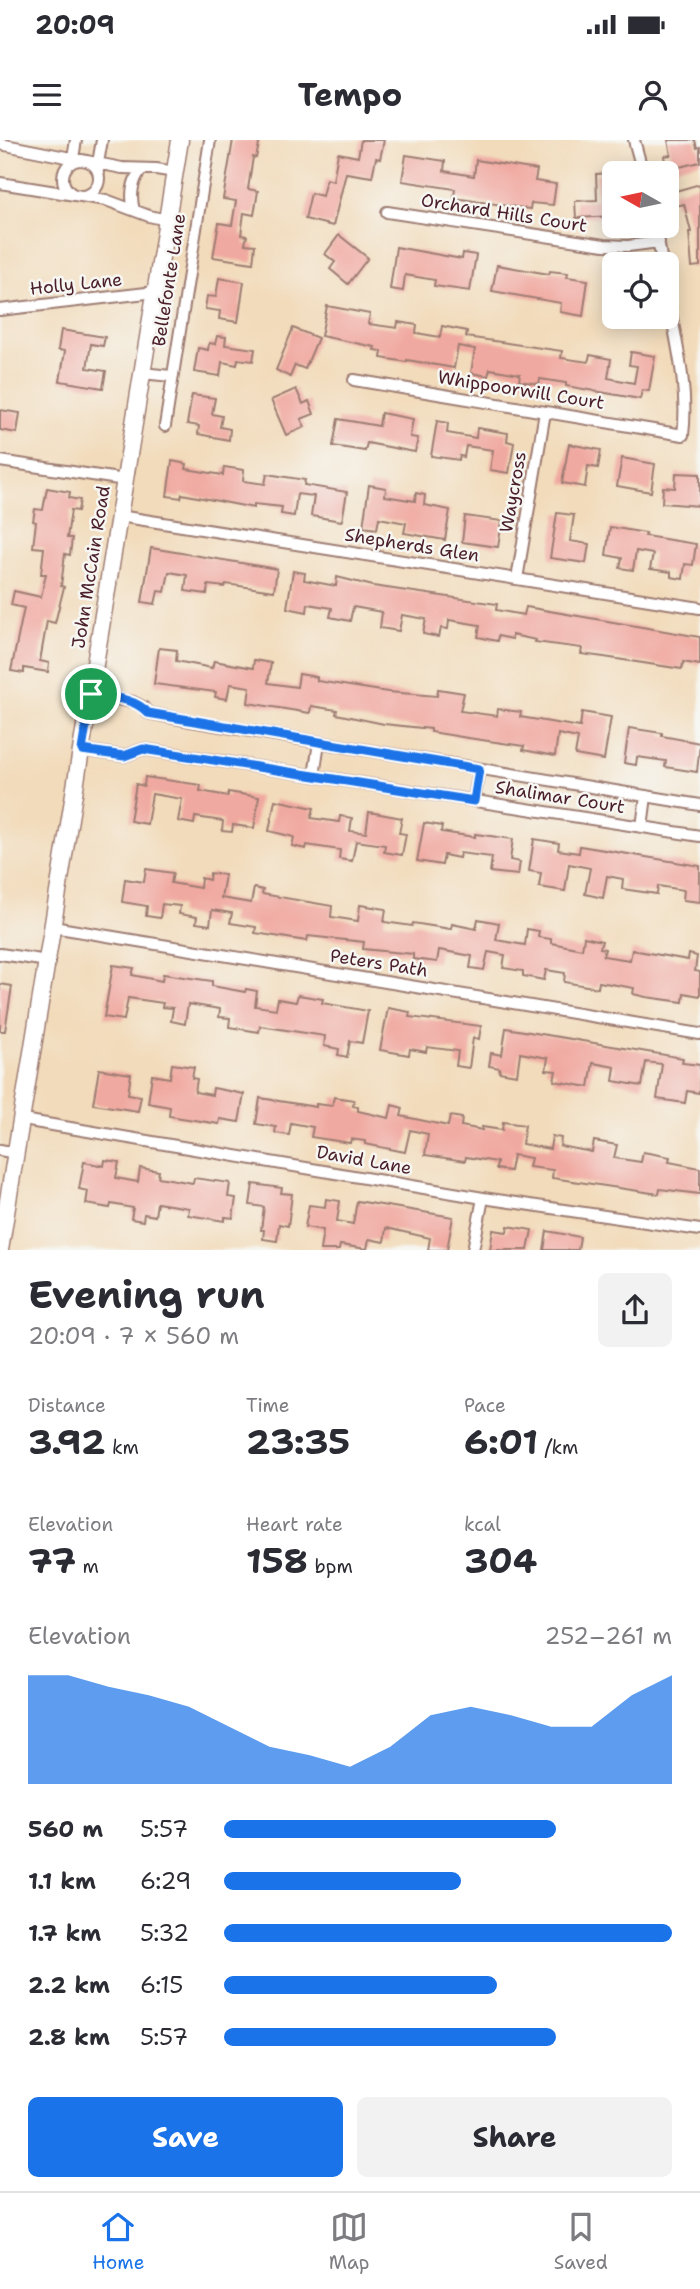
<!DOCTYPE html>
<meta charset="utf-8">
<style>
:root{--surface:#fff;--page:#f2f2f3;--text:#2b2b33;--muted:#7c7c81;--line:#e1e1e2;--accent:#1a73e8}
body{margin:0;font-family:"Shantell Sans",sans-serif;background:var(--page);color:var(--text);height:100vh;display:flex;flex-direction:column;font-size:26px;white-space:nowrap}
*{box-sizing:border-box;margin:0}
p{font-size:23px;color:var(--muted)}
.icon{flex:none;width:38px;height:38px;fill:none;stroke:currentColor;stroke-width:2;stroke-linecap:round;stroke-linejoin:round}
.map{position:relative;height:1110px;overflow:hidden}
.drawer{display:flex;flex-direction:column;background:var(--surface);flex:1}
.drawer>*{flex:none}
.needle{width:46px;rotate:279deg}
.fabs{position:absolute;left:602px;top:21px;display:grid;gap:14px}
.fabs a{display:grid;place-items:center;width:77px;height:77px;border-radius:10px;background:var(--surface);box-shadow:0 4px 18px #0003;font-size:35px}
.pin{position:absolute;display:grid;place-items:center;width:60px;height:60px;color:#fff;margin:-30px;border:4px solid #fff;border-radius:50%;box-shadow:0 2px 7px #0007}
.round{display:grid;place-items:center;flex:none;width:74px;height:74px;border-radius:10px;background:var(--page)}
.head{display:flex;align-items:center;justify-content:space-between;height:119px;padding:0 28px}
h1{font-size:38px;font-weight:700;line-height:52px}
.stats{display:grid;grid-template-columns:repeat(3,1fr);gap:10px;height:119px;padding:7px 28px}
.stats div{display:grid;align-content:center}
.stats b{font-size:35px;font-weight:700}
.stats small{font-size:19px;font-weight:400}
.stats p{font-size:19px}
.chart{height:196px;padding:14px 28px}
.chart p{display:flex;justify-content:space-between}
.chart svg{width:100%;height:126px;margin-top:7px;fill:var(--accent);opacity:.7}
.action{display:flex;gap:14px;margin-top:auto;padding:14px 28px}
.action a{flex:1;height:80px;border-radius:10px;background:var(--accent);color:#fff;font-size:28px;font-weight:700;line-height:80px;text-align:center}
.action a+a{background:var(--page);color:var(--text)}
ul{padding:0 28px;list-style:none;font-size:23px}
li{display:grid;grid-template-columns:112px 84px 1fr;align-items:center;height:52px}
li i{height:18px;border-radius:9px;background:var(--accent)}
.status{display:flex;justify-content:space-between;align-items:center;height:49px;padding:0 35px;background:var(--surface);direction:ltr}
.status svg{height:19px;fill:currentColor}
header{display:flex;justify-content:space-between;align-items:center;height:91px;padding:0 28px;background:var(--surface);font-size:32px;font-weight:700}
.tabs{display:flex;justify-content:space-around;align-items:center;height:98px;border-top:2px solid var(--line);background:var(--surface);font-size:19px;color:var(--muted)}
.tabs a{display:grid;justify-items:center;gap:4px}
.tabs .on{color:var(--accent)}
.map>svg:first-child{display:block}
.building{fill:#f0a9a0}
.lines{fill:none;stroke-linecap:round;stroke-linejoin:round}
.street-casing{stroke:#9e7d73;stroke-width:14}
.secondary-casing{stroke:#9e7d73;stroke-width:19}
.street{stroke:#fff;stroke-width:10}
.secondary{stroke:#fff;stroke-width:16}
.route-casing{stroke:#fff;stroke-width:14}
.route{stroke:#1a73e8;stroke-width:9}
.labels{text-anchor:middle;stroke-width:5;stroke-linejoin:round;paint-order:stroke}
.street-label{font-size:18px;fill:#4a1f2b;stroke:#f6f6f2}
</style>
<div class="status"><b>20:09</b><svg viewBox="0 0 49 12"><path d="M0 12V9h3v3zM5 12V6h3v6zM10 12V3h3v9zM15 12V0h3v12zM26 1h20v11H26zM47 4h2v5h-2z"/></svg></div>
<header><svg class="icon" aria-label="menu" viewBox="0 0 24 24"><path d="M4 6h16M4 12h16M4 18h16"/></svg>Tempo<svg class="icon" aria-label="person" viewBox="0 0 24 24"><circle cx="12" cy="8" r="4"/><path d="M4 21q1-7 8-7t8 7"/></svg></header>
<div class="map">
<svg width="700" height="1110" viewBox="0 0 700 1110">
<rect width="100%" height="100%" fill="#f6f6f2"/>
<filter id="ink" filterUnits="userSpaceOnUse"><feTurbulence type="fractalNoise" baseFrequency=".0143" numOctaves="2"/><feDisplacementMap in="SourceGraphic" scale="14" xChannelSelector="R" yChannelSelector="G"/><feConvolveMatrix kernelMatrix="1 2 1 2 8 2 1 2 1" color-interpolation-filters="sRGB"/></filter>
<filter id="wash" filterUnits="userSpaceOnUse"><feTurbulence type="fractalNoise" baseFrequency=".00686" numOctaves="4" result="noise"/><feDisplacementMap in="SourceGraphic" scale="28" xChannelSelector="R" yChannelSelector="G"/><feGaussianBlur stdDeviation="1.57" result="paint"/><feColorMatrix in="noise" values="0 0 0 0 0 0 0 0 0 0 0 0 0 0 0 0 0 1.4 0 .05"/><feComposite in="paint" operator="in"/></filter>
<g filter="url(#wash)">
<rect width="100%" height="100%" fill="#f2dbbb"/>
<g id="blocks">
<path class="building" d="M233,0h27l-4,18 -3,-1 -5,32 10,2 -4,24 -10,-2 -3,22 6,1 -2,8 10,1 -2,18 -40,-6 6,-34 13,2 4,-24 -13,-2z
M361,0h23l-4,19 -4,-1 -4,19 -26,-4 -13,53 -28,-7 6,-26 11,3 4,-17 7,2 5,-28 20,4z
M668,0h27l2,8 3,-1v15l-33,8 -3,-14 7,-1z
M406,15l39,6 -1,10 30,5 2,-16 61,10 -2,11 21,3 -3,21 -22,-2 -1,6 -76,-11 1,-9 -53,-8z
M614,33v43l-38,2 -1,-17 22,-1 -1,-26z
M700,44v82l-8,1 -3,-35h2l-7,-28 -8,2 -4,-14z
M339,95l29,23 -20,26 -18,-15 5,-7 -10,-8z
M396,107l66,12 1,-6 13,2 -6,36 -36,-5 1,-6 -30,-5 -2,16 -13,-2z
M497,125l52,9 1,-3 18,2 -1,4 21,3 -5,36 -23,-4 1,-9 -69,-12z
M219,138l25,4 -6,40 -19,-3 1,-8 -15,-2 2,-13 9,1z
M327,166l43,8 -2,10 29,4 1,-6 19,3 -1,8 24,4 2,-11 25,5 -1,6 96,14 -1,7 27,4 2,-7 21,4 -3,19 26,5 3,-17 -8,-1 2,-13 24,4 -6,35 -7,-1 -2,9 -74,-13v-3l-26,-4 -1,5 -20,-3 1,-7 -30,-5 -2,7 -17,-3 4,-24 -17,-3 -4,22 -47,-8v2l-26,-4 1,-7 -8,-1 1,-3 -54,-11z
M293,188l25,10 -13,31 -10,-4 -5,12 -14,-7z
M61,190l44,7 -2,9 -12,-2 -4,24 19,3 -3,17 -43,-7 5,-30 -7,-1z
M217,196l9,1 -1,8 30,4 -2,12 -15,-2 -1,6 -15,-3 -2,14 -26,-4 4,-24 10,2 1,-7 6,1z
M296,249l7,15 6,-3 5,13 -13,5 4,8 -19,8 -15,-35z
M192,255l23,3 -3,16 10,2 -2,11 10,2 -1,11 -31,-6 1,-8 -12,-2z
M0,270l20,3 -3,20 -17,-3z
M381,273l32,6 -3,18 8,1 -3,14 -48,-9 -2,8 -32,-5 5,-27 41,7z
M437,281l11,2 -1,10 29,5 1,-10 31,5 -1,8 7,2 -5,30 -19,-3 3,-20 -27,-4 -2,11 -4,-1 -1,4 -28,-4z
M569,304l32,6 -3,18 -10,-2 -3,21 -23,-4z
M622,318l33,6 -4,28 -34,-6z
M172,321l15,3 -1,5 37,6 1,-8 20,3 -1,11 22,3 2,-10 38,6 -1,5 43,7 -5,29 -31,-5 3,-20 -17,-2 -3,22 -13,-2 1,-7 -28,-3v4l-72,-14 -1,4 -14,-2z
M676,333l24,1v32l-38,-3 1,-16 12,1z
M369,345l17,3 -1,8 30,5 1,-8 9,2 -1,10 26,5 -5,30 -41,-7 2,-10 -27,-5 -2,11 -14,-2z
M47,348l23,4 -1,6 11,2 -2,11 -7,-1 -4,28h5l-2,17 -5,-1 -4,32 3,1 -9,36 -8,-2 -7,40 9,2 -1,9 -24,-4v5l-13,-2 13,-63 -13,-3 3,-14 27,6 5,-23h-5l3,-26 -11,-1 3,-25 -3,-1 2,-12 8,1z
M557,373l17,2 -4,26 19,3 -3,19 -36,-5z
M465,376l37,5 -4,26 -36,-5z
M610,387l36,6 -1,3 51,8 -3,21 -8,-1 -2,15 -12,-2v-5l-21,-3 3,-15 -17,-3 -3,19 -13,-2 2,-10 -16,-3z
M151,408l126,21 -3,22 -48,-7 -1,3 -17,-2 -1,9 -22,-3 2,-16 -18,-3 -4,20 -7,-1 -3,13 -13,-2z
M293,431l12,2 -1,7 32,6 1,-9 36,9 124,18 -1,6 28,5 2,-8 174,30v28l-17,-3 -1,7 -78,-12 -23,-3 1,-6 -47,-6 1,-2 -24,-5v4l-14,-3 -1,5 -19,-4 2,-12 -31,-5 -1,9 -7,-1 -2,9 -16,-3 3,-15 -24,-4 -3,16 -19,-3 2,-16 -29,-5 -3,14 -20,-4 2,-9 -24,-4 -1,8 -20,-4z
M159,508l18,2 -1,11 36,7 2,-7 39,7 1,-8 17,3 -3,20 29,4 2,-13 18,3v4l71,11 49,4 1,-7 26,4 -4,18 37,5 1,-7 23,3 -1,5 60,10 2,-15 29,5 -7,43 -29,-5 3,-17 -20,-4 -3,22 -32,-6 1,-4 -56,-8 -37,-6v-3l-47,-5 -48,-10 1,-4 -26,-4 -1,7 -62,-10 2,-16 -20,-3 -3,15 -12,-2 1,-5 -62,-8z
M629,588l33,5v3l38,7 -3,29 -32,-5 1,-6 -29,-4 -1,8 -12,-2z
M145,637l56,8 -1,6 28,5v-4l31,5 -5,31 -21,-3 -1,7 -10,-1 1,-10 -28,-4 -1,7 -16,-3 4,-22 -30,-5 -5,30 -17,-3 6,-37 8,2z
M275,660l39,8 -3,10 28,4 1,-6 12,2 -2,13 16,2 3,-21 33,6 -3,15 7,1 -4,21 -18,-3 1,-7 -29,-4 -4,20 -13,-2 1,-9 -33,-5 -1,4 -14,-3 2,-9 -25,-6z
M424,683l18,3 -1,6 34,5v-3l38,5 -3,21 10,2 -2,13 -28,-3 2,-15 -32,-4 -1,5 -15,-3 -2,10 -25,-4z
M534,699l25,4 -1,7 21,3 1,-7 120,20v36l-17,-2 1,-10 -26,-4 -1,8 -35,-5 1,-10 -16,-3 -4,22 -18,-4 5,-26 -21,-4 -4,27 -26,-4 2,-14 -12,-2z
M146,729l27,4 -2,10 29,5 1,-10 8,2 1,-7 15,2 -4,23 30,5 3,-15 9,2 -1,4 70,12 -1,11 27,4 2,-16 26,4 -2,13 28,4 1,-3 38,6 1,-5 24,5 2,-10 21,4 -3,17 29,5 2,-16 12,2 -1,6 13,2v4l31,6 2,-12 18,4 -2,7 5,1 -2,7 27,4 2,-10 56,10 1,-6 8,2 -2,15 5,1v24l-16,-3 -1,9 -37,-5 -13,-3 1,-6 -35,-6 -1,6 -34,-6 1,-9 -19,-3 -2,10 -21,-4v-5l-20,-3 2,-13 -17,-3 -4,18 -14,-2 2,-12 -33,-6 -2,12 -24,-3v-5l-50,-5 1,-7 -56,-6 -1,5 -52,-8 1,-6 -26,-4 2,-10 -20,-3 -2,15 -14,-2 1,-6 -18,-3 1,-8 -18,-2 -2,14 -14,-2 1,-10 -25,-4 3,-23 19,3z
M113,825l21,3 -2,7 30,6 1,-7 49,7v5l33,6 1,-3 11,2 -2,15 21,3 2,-10 18,3 2,-7 25,4 -1,4 46,8 -6,32 -12,-2 -3,16 -9,-2 1,-6 -15,-3 1,-10 -65,-10 -1,6 -30,-5 1,-9 -11,-1 1,-8 -32,-5 -3,20 -14,-3 2,-13 -11,-1 1,-4 -35,-5 -4,22 -20,-3z
M0,844l12,2 -7,45h-5z
M388,868l22,4 -1,5 72,9 -2,13 -6,-1 -4,30 -13,-2 2,-15 -31,-4 -1,5 -16,-3 -1,6 -29,-5z
M506,888l177,30 -1,5 18,2 -1,28 -12,-2 -2,12 -28,-4 5,-35 -16,-2 -4,24 -29,-5 2,-14 -22,-4 -4,24 -35,-6 2,-10 -10,-1 2,-12 -28,-5 -3,22 -18,-3 1,-4 -11,-2 2,-13 11,2z
M172,924l22,3 -2,11 5,1 -2,13 17,3 1,-7 31,6 -5,28 -19,-3 -1,5 -50,-8 1,-9 -22,-4 4,-28 18,3z
M99,929l32,5 -3,20 13,2 -3,15 -45,-7z
M334,957l20,3 -1,6 5,1v4l31,7 3,-13 11,3 -2,8 47,10 2,-10 12,2 -1,8 21,4v-3l20,3 1,-8 22,3 -3,19 28,5 2,-13 9,2 -1,8 32,6 2,-11 23,4 -3,13 27,4 2,-10 27,5 -1,5 31,6v26l-40,-5 -1,5 -107,-16 1,-8 -24,-3 2,-9 -18,-3 -3,16 -14,-2 1,-7 -31,-5 -1,4 -40,-6 3,-21 -18,-4 -5,22 -40,-8v-3l-14,-2 -1,4 -39,-6 2,-10 -22,-4 -2,12 -14,-2 1,-6 -20,-3 4,-26 56,9v-3l16,2z
M105,1020l14,2 -3,16 22,4 2,-14 19,3 -1,6 35,6 1,-5 36,5 -2,14 8,1 -3,20 -8,-1v4l-37,-6 1,-7 -32,-5 -2,13 -11,-2 -1,7 -12,-2 2,-11 -22,-4 -1,4 -24,-4 2,-13 -9,-2 5,-27 20,4z
M253,1044l29,4 -1,5 11,1 -4,32 -9,-2 -2,17 -14,-2 1,-9h-3l3,-23 -14,-2z
M326,1059l14,2 -3,20 16,3 4,-23 96,16 -6,33h-19l2,-12 -44,-10 -2,14 -15,-3 -2,10 -27,-4 -1,5h-19l3,-20 -18,-3 4,-22 16,2z
M508,1086l24,4 -4,20h-38l3,-20 14,2z
M547,1091l33,6 -2,13h-34z"/>
</g>
</g>
<g filter="url(#ink)">
<use href="#blocks" fill-opacity="0" stroke="#9e7d73" stroke-width="2"/>
<g class="lines">
<defs>
<path id="street" d="M634,0l9,33
M0,4l122,24 34,1 19,3
M73,18l3,-18
M63 38a18 18 0 1 1 36 0a18 18 0 1 1-36 0Z
M98,23l4,-23
M0,43l106,17 43,16 18,4
M134,70c-4,-14 -2,-30 8,-41
M387,72l217,33 24,1 31,-4
M656,86l6,38
M0,170l155,-18
M142,233l29,3
M354,240l329,55c6,-48 -8,-97 -16,-144
M165,286l45,-286
M0,321l125,19
M119,376l581,92
M517,439l28,-167
M91,554l42,8 10,5 5,6 43,8 509,84
M82,610l42,6 19,-7 557,87
M314,636l5,-34
M474,661l5,-32
M642,687l4,-31
M53,787l647,107
M0,814l48,7
M23,980l460,78 217,32
M0,1010l16,3
M473,1110l10,-52"/>
<path id="secondary" d="M0,1110l180,-1110"/>
</defs>
<use href="#street" class="street-casing"/>
<use href="#secondary" class="secondary-casing"/>
<use href="#street" class="street"/>
<use href="#secondary" class="secondary"/>
</g>
</g>
<g class="lines" filter="url(#ink)">
<defs>
<path id="route" d="M91,554c19,3 44,4 57,19l331,56 -5,32 -331,-52 -19,7 -42,-6z"/>
</defs>
<use href="#route" class="route-casing"/>
<use href="#route" class="route"/>
</g>
<g class="labels">
<g class="street-label">
<text transform="translate(504 73) rotate(9)" y="6">Orchard Hills Court</text>
<text transform="translate(169 140) rotate(-81)" y="6">Bellefonte Lane</text>
<text transform="translate(76 144) rotate(-6)" y="6">Holly Lane</text>
<text transform="translate(521 250) rotate(9)" y="6">Whippoorwill Court</text>
<text transform="translate(513 352) rotate(-80)" y="6">Waycross</text>
<text transform="translate(412 405) rotate(9)" y="6">Shepherds Glen</text>
<text transform="translate(91 427) rotate(-81)" y="6">John McCain Road</text>
<text transform="translate(560 657) rotate(9)" y="6">Shalimar Court</text>
<text transform="translate(379 823) rotate(9)" y="6">Peters Path</text>
<text transform="translate(364 1020) rotate(10)" y="6">David Lane</text>
</g>
</g>
</svg>
<div class="fabs">
<a><svg class="needle" viewBox="-14 -14 28 28"><path d="M0-13l5 13h-10z" fill="#e53935"/><path d="M0 13l5-13h-10z" fill="#7c7c81"/></svg></a>
<a><svg class="icon" aria-label="locate" viewBox="0 0 24 24"><circle cx="12" cy="12" r="6"/><path d="M12 2v4M12 18v4M2 12h4M18 12h4"/></svg></a>
</div>
<div class="pin" style="left:91px;top:554px;background:#1e9e55"><svg class="icon" aria-label="arrive" viewBox="0 0 24 24"><path d="M6 21V4h12l-3 4 3 4H6"/></svg></div>
</div>
<section class="drawer">
<div class="head"><div><h1>Evening run</h1><p>20:09 · 7 × 560 m</p></div><a class="round"><svg class="icon" aria-label="share" viewBox="0 0 24 24"><path d="M12 15V3M7 8l5-5 5 5M5 13v7h14v-7"/></svg></a></div>
<div class="stats">
<div><p>Distance</p><b>3.92<small> km</small></b></div>
<div><p>Time</p><b>23:35</b></div>
<div><p>Pace</p><b>6:01<small> /km</small></b></div>
</div>
<div class="stats">
<div><p>Elevation</p><b>77<small> m</small></b></div>
<div><p>Heart rate</p><b>158<small> bpm</small></b></div>
<div><p>kcal</p><b>304</b></div>
</div>
<div class="chart"><p><span>Elevation</span>252–261 m</p>
<svg viewBox="0 0 160 44" preserveAspectRatio="none"><path d="M0 44V6L10 6L20 10L30 13L40 17L50 24L60 31L70 34L80 38L90 31L100 20L110 17L120 20L130 24L140 24L150 13L160 6V44z"/></svg>
</div>
<ul>
<li><b>560 m</b>5:57<i style="width:74%"></i></li>
<li><b>1.1 km</b>6:29<i style="width:53%"></i></li>
<li><b>1.7 km</b>5:32<i style="width:100%"></i></li>
<li><b>2.2 km</b>6:15<i style="width:61%"></i></li>
<li><b>2.8 km</b>5:57<i style="width:74%"></i></li>
</ul>
<div class="action"><a>Save</a><a>Share</a></div>
</section>
<nav class="tabs">
<a class="on"><svg class="icon" aria-label="home" viewBox="0 0 24 24"><path d="M3 11l9-7 9 7M6 9v11h12V9"/></svg>Home</a>
<a><svg class="icon" aria-label="map" viewBox="0 0 24 24"><path d="M3 6l6-2 6 2 6-2v14l-6 2-6-2-6 2zM9 4v14M15 6v14"/></svg>Map</a>
<a><svg class="icon" aria-label="saved" viewBox="0 0 24 24"><path d="M7 4h10v16l-5-4-5 4z"/></svg>Saved</a>
</nav>
